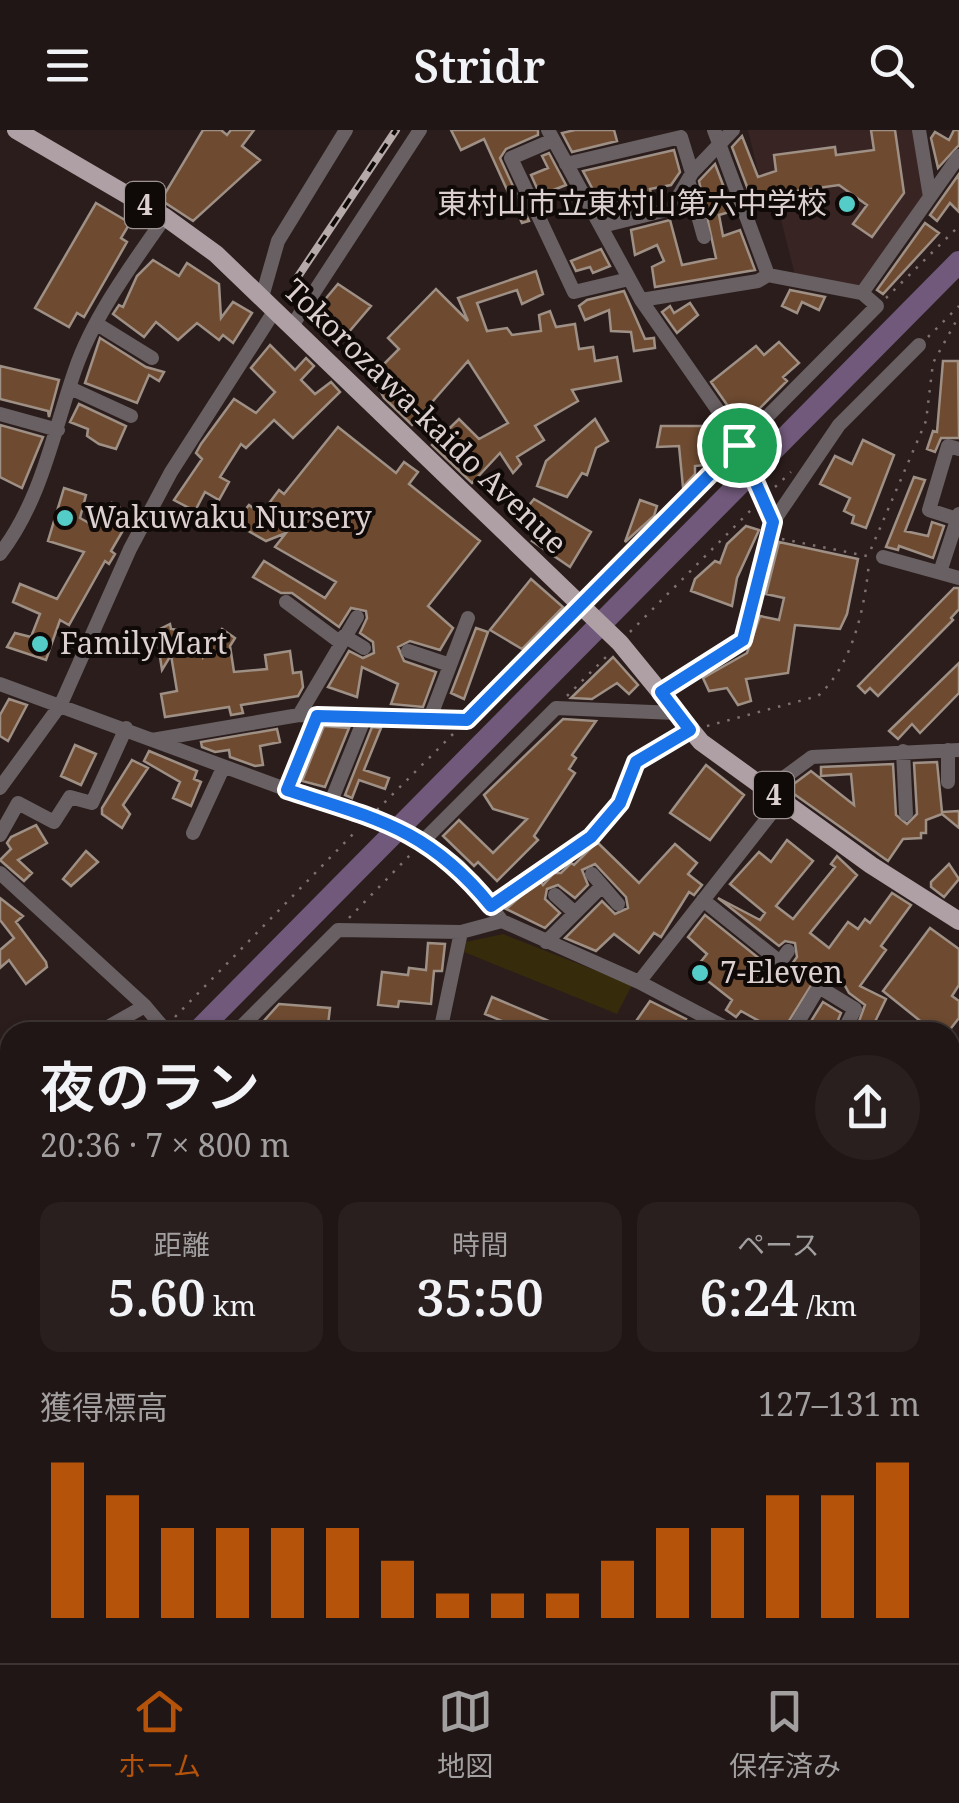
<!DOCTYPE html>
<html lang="ja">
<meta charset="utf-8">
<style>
:root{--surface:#201615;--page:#281f1e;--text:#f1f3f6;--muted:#a29fa0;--line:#3d3534;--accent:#b45309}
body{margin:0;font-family:"Noto Serif","Noto Sans JP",serif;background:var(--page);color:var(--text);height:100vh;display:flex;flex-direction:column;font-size:38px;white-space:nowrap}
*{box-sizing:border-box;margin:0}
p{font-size:32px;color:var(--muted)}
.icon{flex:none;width:55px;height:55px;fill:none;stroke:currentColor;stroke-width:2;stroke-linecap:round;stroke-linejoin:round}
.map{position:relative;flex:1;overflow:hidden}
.side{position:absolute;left:0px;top:892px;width:960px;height:642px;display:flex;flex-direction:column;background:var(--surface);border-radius:30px 30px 0 0;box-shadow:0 2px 8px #0004,0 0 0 2px var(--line)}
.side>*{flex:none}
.pin{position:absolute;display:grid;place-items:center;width:85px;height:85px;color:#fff;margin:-42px;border:5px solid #fff;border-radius:50%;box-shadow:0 2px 10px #0007}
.round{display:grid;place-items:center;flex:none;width:105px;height:105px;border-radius:52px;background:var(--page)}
.headline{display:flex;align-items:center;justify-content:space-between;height:170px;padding:0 40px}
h1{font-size:55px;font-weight:600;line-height:75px}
.stats{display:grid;grid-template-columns:repeat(3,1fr);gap:15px;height:170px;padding:10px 40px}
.stats div{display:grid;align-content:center;border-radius:20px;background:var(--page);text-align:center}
.stats b{font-size:50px;font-weight:600}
.stats small{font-size:28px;font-weight:400}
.stats p{font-size:28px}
.chart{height:280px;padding:20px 40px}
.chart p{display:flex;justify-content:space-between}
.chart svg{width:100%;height:180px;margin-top:10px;stroke:var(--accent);stroke-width:6}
header{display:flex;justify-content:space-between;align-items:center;height:130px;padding:0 40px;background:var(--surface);font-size:45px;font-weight:600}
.dock{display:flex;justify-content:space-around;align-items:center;height:140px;border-top:2px solid var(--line);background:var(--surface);font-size:28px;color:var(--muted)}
.dock a{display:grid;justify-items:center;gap:5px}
.dock .on{color:var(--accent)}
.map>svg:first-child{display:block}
.built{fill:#382423}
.green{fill:#362b0a}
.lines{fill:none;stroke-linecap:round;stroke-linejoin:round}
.river{stroke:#71597b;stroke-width:22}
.building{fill:#6d4a30;stroke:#9f9086;stroke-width:2.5}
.path{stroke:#7e7271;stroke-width:2.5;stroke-dasharray:2.5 8;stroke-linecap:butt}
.minor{stroke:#686063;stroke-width:14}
.major{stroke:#afa0a6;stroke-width:18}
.rail-casing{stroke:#b5aaa9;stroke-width:8}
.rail{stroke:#0f0908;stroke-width:4;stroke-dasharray:11;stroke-linecap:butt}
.route-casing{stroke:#fff;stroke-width:20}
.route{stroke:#1a73e8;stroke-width:12}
.poi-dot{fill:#54cdc8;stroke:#0f0908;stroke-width:4}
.labels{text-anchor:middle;stroke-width:8;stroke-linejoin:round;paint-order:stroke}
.shield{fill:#0f0908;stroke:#9e9493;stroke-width:2.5}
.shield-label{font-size:28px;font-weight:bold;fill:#dbd0cf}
.poi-label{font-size:30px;fill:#dbd0cf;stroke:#0f0908;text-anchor:start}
.street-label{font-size:30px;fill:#dbd0cf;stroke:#0f0908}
</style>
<header><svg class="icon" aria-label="menu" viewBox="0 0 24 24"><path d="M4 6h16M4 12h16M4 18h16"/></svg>Stridr<svg class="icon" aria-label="search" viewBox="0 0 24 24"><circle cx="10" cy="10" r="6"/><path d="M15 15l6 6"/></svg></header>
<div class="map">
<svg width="959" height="1533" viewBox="0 0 959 1533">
<rect width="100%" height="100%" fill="#2b1d1c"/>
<path class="built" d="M748,0h166l12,67 -59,77 -5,12 -67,-11 -16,-63 -20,-36z"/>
<path class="green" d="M503,804l129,51 -15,29 -153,-62 2,-10z"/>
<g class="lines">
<path class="river" d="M197,902l762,-770
M0,1102l10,-10"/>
</g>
<path class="building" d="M203,0h18l6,5 4,-5h23l-12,16 18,14 -67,61 -32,-21z
M451,0h87v5l-32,14 -6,9 29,63 -7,2 -38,-84 -23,11z
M575,0h39l3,11 -45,11 -10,-19z
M871,0h24l9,63 -32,44 -19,-13 14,-19 -28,-20 -65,9 2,8 -21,6 -23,-61 10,-11 16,41 18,-6 -2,-16 61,-8 1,8 38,-5z
M954,0h5v15l-21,23 -7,-30 4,-6 14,8z
M674,20l6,22 -9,13 -21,4 3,14 -47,11 -23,-43z
M549,23l17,32 -20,8 5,11 -6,2 -14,-31 17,-7 -6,-12z
M715,34l18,47 -14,4 4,21 17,-6 15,40 -100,17 -3,-20 12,-6 -7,-16 -22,10 -4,-25 39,-10 12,45 34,-7 -17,-77z
M959,44v38l-9,-9 -13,18 -7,-6z
M96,73l34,20 -9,15 6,4 -43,75 -7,-4 -8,14 -34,-19z
M925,93l14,10 -56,61 -6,-4z
M601,119l9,17 -17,7 -3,-6 -14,4 -5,-10z
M153,130l26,16 8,-13 32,21 2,34 12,-16 19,11 -19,30 -10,-8 -4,5 -22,-17 -19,17 -22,-18 -12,15 -31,-23 6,-9 4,2 14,-31z
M536,141l7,23 -21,10 -5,-14 -40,13 10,28 20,-3 5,7 29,-4 -2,-16 11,-4 6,16 19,-3 4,25 14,-2 2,14 22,-4 4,24 -49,9 6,11 -43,25 9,14 -27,17 4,7 -8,9 -13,-20 -28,30 -40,-38 27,-26 20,20 29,-16 -40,-62 -56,64 -28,-27 -12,-22 27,-27 -11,-11 48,-49 32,32 -10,-23z
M338,154l33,22 -29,34 -30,-25z
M790,160l35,7 -6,13 -17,-8 -5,11 -15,-7z
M624,161l21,48 9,-1 1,10 -21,3 -3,-19 -20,-1 -2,-21 -24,10 -6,-14 8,-6z
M690,173l8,12 -21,18 -15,-21 8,-6 4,7z
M100,208l46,29 18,5 -5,9 -10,-6 -12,28 -52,-20z
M779,212l20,21 -16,14 4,4 -45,45 -31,-44 45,-36 8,9z
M270,215l25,25 11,-12 8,8 -13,14 14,14 16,-12 9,10 -47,46 -19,-18 -28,28 -5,-4 -21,33 9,5 -10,18 -14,-8 -10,19 -21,-11 28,-41 -6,-6 5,-9 33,-45 22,14 19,-21 -24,-24z
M943,231h15l1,77h-18l-6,14 -8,-3 6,-18 4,1z
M0,236l59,14 -10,37 -1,-6 -48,-12z
M79,274l47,22 -10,23 -17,-5 -12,-8 1,-7 -18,-7z
M595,289l13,22 -12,7 -9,27 -5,-2 -15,24 -30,-11 9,-25z
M0,295l43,12 -21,51 -22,-11z
M661,296h52v23l7,1 -16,15 -9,1v8l-12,13 -4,-41 -22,1z
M338,297l58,46 8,-11 14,10 -9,12 71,57 -52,65 25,22 -13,22 -30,-9 -12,6 6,14 32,11 -13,35 -32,-3 7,-20 -36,-17 -5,30 -29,-10 21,-36 14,7 11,-5 -1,-11 -13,-9 7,-15 -1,-7 -15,-3 -12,19 -47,-34h-11l-28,-16 11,-16 61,37 11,-16 -61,-35 11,-14 -20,8 -32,-18 15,-18 12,9 18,-24 5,4z
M863,310l31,15 -28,73 -14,-5 2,-7 -10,-5 6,-13 -30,-14 15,-28 17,8z
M914,347l11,3 -20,51 23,5 4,-14 12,4 -11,32 -34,-12 -1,4 -12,-3z
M64,358l22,7 -6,23 18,10 14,-25 20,12 -21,36 4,3 -6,10 -4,-3 -36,64 -9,-5 -14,40 -39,-13 8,-14 16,4 9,-23 -27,-12 7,-18 37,15 27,-47 -36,-11z
M534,369l57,33 -21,35 -38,-26 9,-10 -20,-16z
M640,370l17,6 -3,10 -29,26z
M746,396l13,4 -22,48 -5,28 -41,-15 4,-12 20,-18 5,2 7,-19z
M779,412l79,17 -11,55 -7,15 -45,-4 -7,48 -42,6 5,22 -13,4 -11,-17 -18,3 -6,-13 44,-25 13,-37 19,4 5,-22 -18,-4z
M531,449l32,28 -41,42 -32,-19z
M954,458h5v21l-8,9 2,2 -75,76 -8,-8 -5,5 -7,-7z
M170,494l1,5 15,2 2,7h12l3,19 19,-28 13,9 -5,8 4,26 33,-3 -2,-14 25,-4 3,22 8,-1 2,15 -5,9 -57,9 2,8 -12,2 -2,-8 -64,10 -4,-23 16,-3 -6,-36 -9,15 -6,-39z
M476,498l12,4 -24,67 -13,-6z
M613,527l25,28 -9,9 -12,-11 -25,16 -21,-1z
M959,533v30l-39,40 -8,-9 -14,15 -9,-8z
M9,569l18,6 -19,36 -8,-5v-21z
M563,589l33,2 -24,34 4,3 -7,11 6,4 -41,63 4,4 -41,41 -19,-19 -4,4 -31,-30 16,-16 34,33 34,-34 -34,-10 -9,-14z
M324,596l25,2 -24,59 -23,-6z
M372,597l9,1 -17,42 25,8 -4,11 -26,-9 -7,18 -7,-3z
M277,599l3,13 -20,4 3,19 -8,1 -25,-9 -1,-7 -14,2 -13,-5 -1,-5z
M75,615l21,9 -15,31 -20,-9z
M149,621l48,20 -3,8 7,3 -10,24 -18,-8 7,-16 -36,-21z
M132,630l16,8 -25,37 7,9 -8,14 -20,-14v-6z
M937,632l5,50 17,-1v17l-17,-14 -16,6v13h-5v5l-18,1 -15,22 -101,-72 24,-18 43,34 -3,-31 -30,2v-9l72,-3 3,51 11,9 10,-10 -3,-51z
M706,635l38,30 -34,45 -40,-27z
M36,695l11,18 -29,17 14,13 -8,8 -24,-21 11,-11 -4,-6 4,-6z
M787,710l26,21 -37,45 17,13 42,-52 -4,-3 6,-8 20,19 -47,58 19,15 19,-26 10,7 7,-10 5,4 22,-30 19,12 -30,41 5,4 -26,36 26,13 -16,33h-15l10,-27 -16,-12 -9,-16 -18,-9 -40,64h-18l4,-6 -27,-15 -5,6 -10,-7 6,-10 -38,-30 13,-16 -19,-17 17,-22 61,49 -4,8 6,9 13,-2 16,-22 -2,-14 -10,-2 -6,5 -61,-48 42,22 5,-7 -35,-29 29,-32 12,10z
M597,712l42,41 36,-39 22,19 -9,11 14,11 -8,10 -5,-3 -28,45 -7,-4 -15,20 -25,-19 -18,17 -31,-13 37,-37 13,13 13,-6 -2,-11 -31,-33 -13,6 6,15 -13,13 -17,-13 -11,4 -2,10 15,14 -15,15 -39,-19 33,-29 4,5 11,-12h7l10,-10 3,2z
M86,721l12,11 -27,24 -8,-7z
M949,734l10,15 -15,18 -13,-10v-5z
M0,768l23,18 -7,6 30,40 1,5 -21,17 -17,-24 -9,8v-18l14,-12 -14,-18z
M930,798l29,21v36l-7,11 7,5v17l-11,14h-14l-51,-41z
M428,813l17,1 -3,27h-8l-3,33 -32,-3 -1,6 -20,-2 4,-33 26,3 1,-7 17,2z
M492,867l83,35h-46l-44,-18z
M650,871l36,18 -7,13h-35l-12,-5z
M823,872l18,11 -8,19 -25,-6z
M279,874l51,4 -2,17 -67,-1z
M7,1268h3v68l-10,-9v-53z"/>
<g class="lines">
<path class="path" d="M886,168l73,-72
M928,207l31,-31
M775,357l16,-15
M782,409l90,18
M871,419l55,-128 7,-58 26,-47
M630,502l125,-126
M567,566l44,-44
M707,596l111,-30c35,-32 47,-89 51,-134
M377,680l76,-76
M499,770l92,-63 29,-34 16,-41 40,-25
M349,788l64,-66
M175,887l183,-188
M0,1062l10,-10
M0,1146l10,-11"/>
<path class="minor" d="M548,0l93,170 85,122 38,75 9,25 -30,118 -82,52
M714,0l54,145 94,18
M919,0l11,67
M553,10l-42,18 63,134 55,-13
M566,34l115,-27 11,36
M688,50l16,57
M602,96l69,-17 21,-36 41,-43
M262,167l16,-56 68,-111
M641,170l117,-19 10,-6
M97,194l55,34
M292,196l128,-196
M70,258l61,28
M0,284l58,16
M957,389l-28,-9 19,-64 11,3
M773,392l66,-97 80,-80
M0,424c42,-55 53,-121 75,-184 18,-53 58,-107 90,-153
M883,427l76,21
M941,439l18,-55
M286,472l55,41
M344,506l20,12
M408,521l42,14
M0,554l424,156 35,26 43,55 137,61 95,50
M299,585l58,-98
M430,588l38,-100
M152,610l147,-25 168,4 410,-413 -15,-13 97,-137
M903,621l3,63
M948,652v-32
M0,658l61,-84 69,-155 41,-77 104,-162
M287,660l30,-74
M767,660l45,-33 147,-7
M330,674l35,-87
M193,703l30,-65
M0,705l18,-32 36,19 16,-25 22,6 34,-75
M424,710l132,-132 120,5
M0,743l145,133 22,26
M592,744l26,30
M555,765l20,18
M703,770l77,62
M546,812l56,-56
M773,842l15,-21
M639,852l142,-181
M99,902l46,-26
M236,902l102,-102 123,2 41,-11
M440,902l21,-100
M792,902l27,-45 36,22 -12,23
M0,966l10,-6
M950,1021l9,5
M950,1146l9,-21
M0,1246l10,12
M950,1292l9,2
M0,1341l10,12
M950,1369l9,4
M0,1401l10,-9
M0,1410l10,12
M0,1474l10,-8
M247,1525l7,8
M399,1525l7,8
M526,1525l3,8
M880,1525l14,8
M23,1533l9,-8
M112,1533l9,-8
M199,1533l9,-8
M284,1533l9,-8
M369,1533l9,-8
M459,1533l9,-8
M605,1533l4,-8
M686,1533l5,-8
M783,1533l3,-8"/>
<path class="major" d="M16,0l149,87 51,37 404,389 81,99 170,123 88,56"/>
<defs>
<path id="rail" d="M295,151l101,-151"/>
</defs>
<use href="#rail" class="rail-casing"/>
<use href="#rail" class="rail"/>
</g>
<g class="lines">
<defs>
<path id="route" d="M739,315l34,77 -30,118 -82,52 29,38 -54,32 -16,41 -29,34 -100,69c-62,-77 -114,-87 -204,-116l30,-74 150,4z"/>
</defs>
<use href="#route" class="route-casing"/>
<use href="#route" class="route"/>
</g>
<g class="poi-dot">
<circle cx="847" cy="74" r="10"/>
<circle cx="65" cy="388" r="10"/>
<circle cx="40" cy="514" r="10"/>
<circle cx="700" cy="843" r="10"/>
</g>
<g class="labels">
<g class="shield">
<rect x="125" y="52" width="40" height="46" rx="8"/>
<rect x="754" y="642" width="40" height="46" rx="8"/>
</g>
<g class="shield-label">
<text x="145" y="85">4</text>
<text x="774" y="675">4</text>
</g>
<g class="poi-label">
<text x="827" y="84" text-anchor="end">東村山市立東村山第六中学校</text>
<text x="85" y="398">Wakuwaku Nursery</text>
<text x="60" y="524">FamilyMart</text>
<text x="720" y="853">7-Eleven</text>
</g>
<g class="street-label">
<text transform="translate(425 287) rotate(44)" y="10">Tokorozawa-kaido Avenue</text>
</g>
</g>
</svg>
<div class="pin" style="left:739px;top:315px;background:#1e9e55"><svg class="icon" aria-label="arrive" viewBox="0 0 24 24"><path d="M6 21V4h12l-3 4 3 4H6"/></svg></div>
<section class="side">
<div class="headline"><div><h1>夜のラン</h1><p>20:36 · 7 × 800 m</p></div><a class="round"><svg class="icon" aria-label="share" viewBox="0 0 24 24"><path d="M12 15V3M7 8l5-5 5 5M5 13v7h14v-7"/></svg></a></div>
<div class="stats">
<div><p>距離</p><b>5.60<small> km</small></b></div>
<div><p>時間</p><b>35:50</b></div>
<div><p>ペース</p><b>6:24<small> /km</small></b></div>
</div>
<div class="chart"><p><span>獲得標高</span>127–131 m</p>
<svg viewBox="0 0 160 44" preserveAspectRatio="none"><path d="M5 44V6M15 44V14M25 44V22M35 44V22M45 44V22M55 44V22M65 44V30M75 44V38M85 44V38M95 44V38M105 44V30M115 44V22M125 44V22M135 44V14M145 44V14M155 44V6"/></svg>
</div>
</section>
</div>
<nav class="dock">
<a class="on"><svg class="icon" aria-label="home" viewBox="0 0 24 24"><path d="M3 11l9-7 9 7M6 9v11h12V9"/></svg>ホーム</a>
<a><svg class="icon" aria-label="map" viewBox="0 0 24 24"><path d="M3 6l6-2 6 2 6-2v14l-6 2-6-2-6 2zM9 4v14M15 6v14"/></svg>地図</a>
<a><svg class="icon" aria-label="saved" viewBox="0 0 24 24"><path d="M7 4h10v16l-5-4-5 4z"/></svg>保存済み</a>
</nav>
